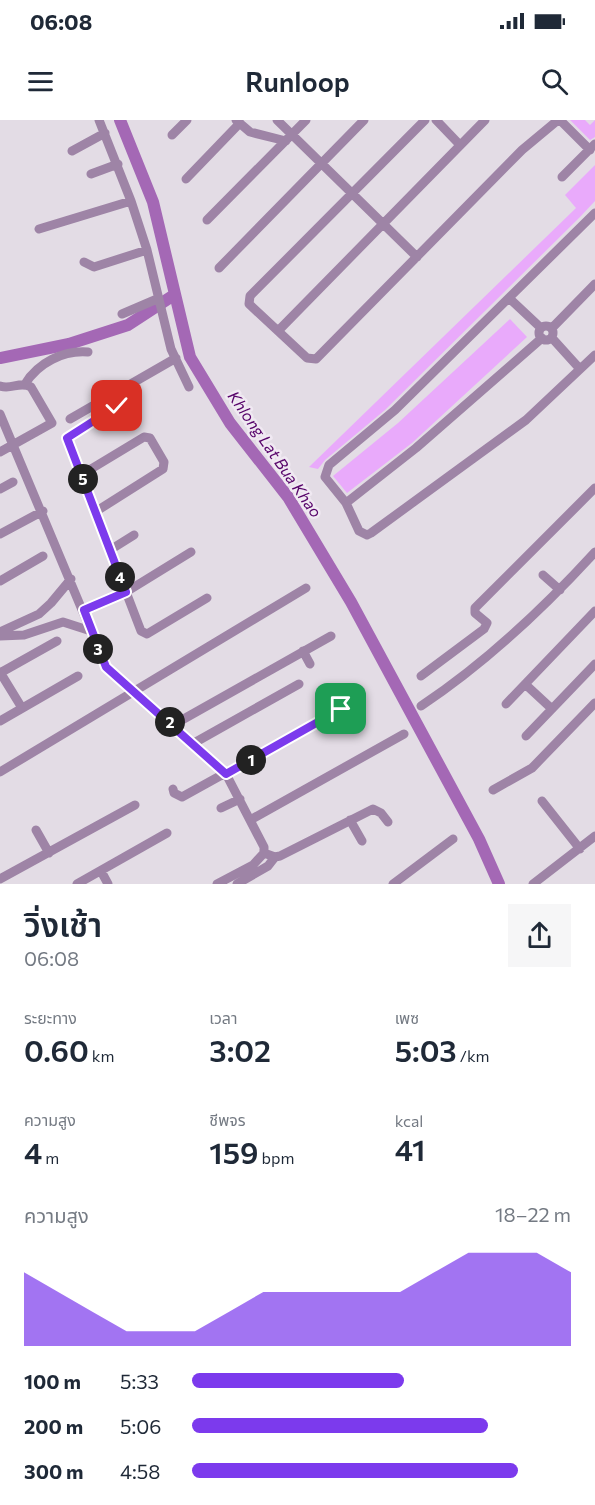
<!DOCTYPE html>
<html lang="th">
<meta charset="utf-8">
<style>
:root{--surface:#fff;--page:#f6f6f7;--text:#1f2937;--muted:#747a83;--accent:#7c3aed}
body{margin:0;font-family:Commissioner,"Noto Sans Thai",sans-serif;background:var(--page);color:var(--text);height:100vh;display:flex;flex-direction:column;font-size:22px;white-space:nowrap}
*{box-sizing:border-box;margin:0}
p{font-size:20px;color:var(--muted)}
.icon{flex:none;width:33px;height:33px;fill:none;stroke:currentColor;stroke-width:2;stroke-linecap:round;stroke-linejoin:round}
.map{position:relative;height:764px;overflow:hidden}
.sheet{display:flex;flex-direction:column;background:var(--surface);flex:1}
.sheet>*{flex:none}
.pin{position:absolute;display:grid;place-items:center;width:51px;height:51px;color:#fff;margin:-26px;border-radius:12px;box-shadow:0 3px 9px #0006}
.km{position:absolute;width:30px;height:30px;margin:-15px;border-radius:50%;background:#222;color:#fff;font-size:16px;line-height:30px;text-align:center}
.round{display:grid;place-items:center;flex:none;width:63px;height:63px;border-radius:0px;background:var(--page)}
.overview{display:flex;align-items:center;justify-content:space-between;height:102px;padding:0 24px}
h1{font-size:33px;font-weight:600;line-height:45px}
.metrics{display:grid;grid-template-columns:repeat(3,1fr);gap:9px;height:102px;padding:6px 24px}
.metrics div{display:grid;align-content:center}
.metrics b{font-size:30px;font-weight:600}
.metrics small{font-size:16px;font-weight:400}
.metrics p{font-size:16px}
.chart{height:168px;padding:12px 24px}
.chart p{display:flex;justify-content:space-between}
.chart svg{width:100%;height:108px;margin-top:6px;fill:var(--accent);opacity:.7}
ul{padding:0 24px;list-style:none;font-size:20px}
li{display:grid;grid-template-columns:96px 72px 1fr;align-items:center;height:45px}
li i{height:15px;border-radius:8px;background:var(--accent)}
.status{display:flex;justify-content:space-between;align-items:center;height:42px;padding:0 30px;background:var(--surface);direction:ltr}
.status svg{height:16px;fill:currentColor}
header{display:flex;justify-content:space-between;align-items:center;height:78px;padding:0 24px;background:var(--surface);font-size:27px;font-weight:600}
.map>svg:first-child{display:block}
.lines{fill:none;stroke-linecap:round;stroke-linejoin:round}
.river{stroke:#a468b5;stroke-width:12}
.building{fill:#e9aafb}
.minor{stroke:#9e84a6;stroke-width:9}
.route-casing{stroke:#fff;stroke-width:12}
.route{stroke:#7c3aed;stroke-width:8}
.labels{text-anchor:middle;stroke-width:5;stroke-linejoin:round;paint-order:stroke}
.water-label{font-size:16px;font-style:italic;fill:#57046a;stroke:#f0e9f2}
</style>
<div class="status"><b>06:08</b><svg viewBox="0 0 49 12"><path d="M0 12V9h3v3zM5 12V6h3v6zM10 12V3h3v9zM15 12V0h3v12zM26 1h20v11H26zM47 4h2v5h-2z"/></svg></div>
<header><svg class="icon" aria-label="menu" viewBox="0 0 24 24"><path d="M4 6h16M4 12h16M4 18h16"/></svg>Runloop<svg class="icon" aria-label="search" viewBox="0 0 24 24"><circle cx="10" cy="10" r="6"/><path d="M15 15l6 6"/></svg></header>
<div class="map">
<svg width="595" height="764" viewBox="0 0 595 764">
<rect width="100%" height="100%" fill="#e3dce5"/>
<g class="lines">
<path class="river" d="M120,0l33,82 37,155 40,66 58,74 63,105 128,237 20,45
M0,238l69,-14 59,-19 46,-30"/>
</g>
<path class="building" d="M570,0h15l5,5 5,-5v17l-5,3z
M595,45v36l-15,16 -195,193 -60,50 -7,9 -9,-2 267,-259 -11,-13z
M510,199l17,18 -115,106 -65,50 -14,-17 65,-53z"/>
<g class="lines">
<path class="minor" d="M99,0l32,81 16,49 24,99 18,38
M236,0l14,12 36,9
M277,0l140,137
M425,0l-175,176 -1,8 58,54 9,1 206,-209 36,-30
M436,0l24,25
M560,0l30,30
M172,15l15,-15
M72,31l33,-18
M91,54l27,-10
M562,57l33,-33
M186,59l54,-56
M595,93l-200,197 -66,55 -4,12 21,26 13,28 8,4 4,-2 155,-113 69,-65
M207,100l99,-100
M39,109l92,-28
M84,142l10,5 53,-17
M219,148l145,-148
M509,178l32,30
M122,194l35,-15
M539 213a7 7 0 1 1 14 0a7 7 0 1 1-14 0Z
M552,208l43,-44
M278,211l207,-211
M552,218l28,31
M25,264c13,-21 38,-34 63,-32
M0,266c11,4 20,-5 31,1l21,36 -52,29
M117,286l-50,32 74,193 6,3 60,-36
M0,294l106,253 120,107 38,73v6l-11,12 -36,19
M70,299l106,-61
M81,355l63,-38 6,1 14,24 -1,7 -68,43
M0,369l13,-7
M346,383l70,-55 126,-110
M0,414l43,-23
M110,430l24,-15
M543,455l17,15
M0,461l43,-25
M84,490l42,-18 65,-40
M0,512l39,-18 12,-11 20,-24
M0,516l24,-1 39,-13 28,9
M303,531l7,13
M0,552l22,36
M0,553l57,-32
M421,556l63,-47 3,-6 -12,-10v-5l120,-120
M525,564l27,25
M506,584l89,-93
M421,586c66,-44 121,-96 174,-154
M0,601l78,-45
M173,605l158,-89
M526,616l69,-72
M194,623l105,-59
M0,652l306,-184
M173,669l1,4 8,4 159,-88
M493,670l39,-22 63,-65
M542,681l38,48
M221,688l19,-9
M252,699l152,-85
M350,700l12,21
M36,710l13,23
M264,733l11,4 5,-1 93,-47 8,4 7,9
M101,751l7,13
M0,759l135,-74
M77,764l90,-51
M237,764l31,-18 7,-9
M393,764l60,-45
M533,764l62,-48"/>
</g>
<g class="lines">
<defs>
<path id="route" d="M117,286l-50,32 59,154 -42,18 22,57 120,107 115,-65"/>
</defs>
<use href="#route" class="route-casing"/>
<use href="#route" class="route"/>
</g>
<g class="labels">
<g class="water-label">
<text transform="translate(275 334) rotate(55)" y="6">Khlong Lat Bua Khao</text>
</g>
</g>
</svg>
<div class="pin" style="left:341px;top:589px;background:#1e9e55"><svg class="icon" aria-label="arrive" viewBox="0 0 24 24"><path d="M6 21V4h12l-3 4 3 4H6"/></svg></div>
<div class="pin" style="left:117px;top:286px;background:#d93025"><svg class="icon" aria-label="check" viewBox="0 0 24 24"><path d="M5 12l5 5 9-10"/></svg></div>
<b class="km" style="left:251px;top:640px">1</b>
<b class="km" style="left:170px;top:602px">2</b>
<b class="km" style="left:98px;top:529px">3</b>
<b class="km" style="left:120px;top:457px">4</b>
<b class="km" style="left:83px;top:359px">5</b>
</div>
<section class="sheet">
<div class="overview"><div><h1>วิ่งเช้า</h1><p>06:08</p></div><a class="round"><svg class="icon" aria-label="share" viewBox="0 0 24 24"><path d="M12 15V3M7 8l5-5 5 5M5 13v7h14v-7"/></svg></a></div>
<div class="metrics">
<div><p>ระยะทาง</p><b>0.60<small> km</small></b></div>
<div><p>เวลา</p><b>3:02</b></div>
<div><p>เพซ</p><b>5:03<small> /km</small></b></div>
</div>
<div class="metrics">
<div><p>ความสูง</p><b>4<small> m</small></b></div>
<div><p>ชีพจร</p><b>159<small> bpm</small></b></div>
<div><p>kcal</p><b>41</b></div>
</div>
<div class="chart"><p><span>ความสูง</span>18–22 m</p>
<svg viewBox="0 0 160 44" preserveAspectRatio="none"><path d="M0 44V14L10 22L20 30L30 38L40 38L50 38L60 30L70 22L80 22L90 22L100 22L110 22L120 14L130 6L140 6L150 6L160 14V44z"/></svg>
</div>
<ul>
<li><b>100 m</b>5:33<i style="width:56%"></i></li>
<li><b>200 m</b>5:06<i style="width:78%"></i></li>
<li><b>300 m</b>4:58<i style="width:86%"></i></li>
</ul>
</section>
